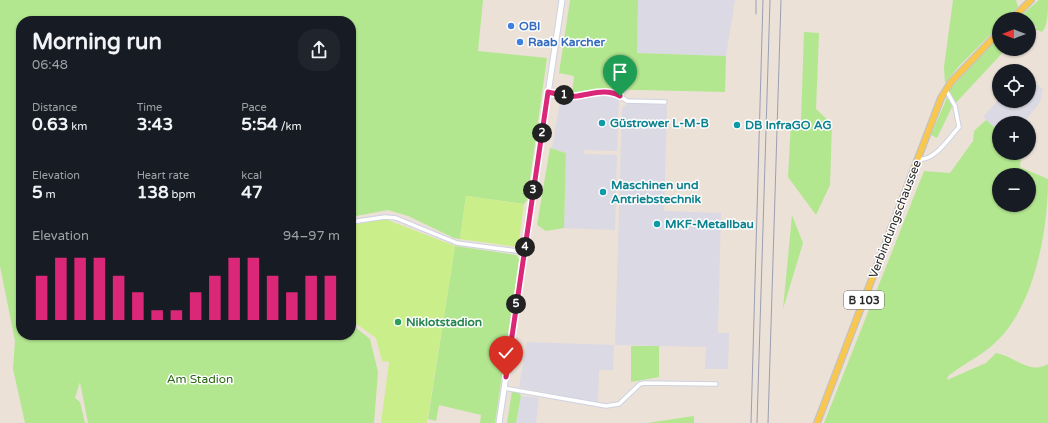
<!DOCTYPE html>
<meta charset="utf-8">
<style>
:root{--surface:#171b24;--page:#20242c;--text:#f1f3f6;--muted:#9ea1a6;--accent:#db2777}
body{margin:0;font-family:"Varela Round",sans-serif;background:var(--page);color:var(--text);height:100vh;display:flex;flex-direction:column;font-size:15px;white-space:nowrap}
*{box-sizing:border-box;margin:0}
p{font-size:13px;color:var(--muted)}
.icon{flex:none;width:22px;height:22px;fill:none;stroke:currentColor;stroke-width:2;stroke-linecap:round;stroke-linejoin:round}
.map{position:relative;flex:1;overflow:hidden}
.drawer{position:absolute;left:16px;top:16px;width:340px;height:324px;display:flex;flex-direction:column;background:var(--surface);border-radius:16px;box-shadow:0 1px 3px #0004}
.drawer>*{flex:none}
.needle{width:26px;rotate:270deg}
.tools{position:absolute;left:992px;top:12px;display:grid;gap:8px}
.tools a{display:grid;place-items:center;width:44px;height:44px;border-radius:50%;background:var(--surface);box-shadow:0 1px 3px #0004;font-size:20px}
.pin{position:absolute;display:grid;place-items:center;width:34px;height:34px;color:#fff;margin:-41px -17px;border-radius:50% 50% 50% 0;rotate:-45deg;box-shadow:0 0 4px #0007}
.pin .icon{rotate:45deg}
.km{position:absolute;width:20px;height:20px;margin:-10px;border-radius:50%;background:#222;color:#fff;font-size:11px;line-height:20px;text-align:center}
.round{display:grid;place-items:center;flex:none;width:42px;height:42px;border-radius:16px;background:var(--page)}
.overview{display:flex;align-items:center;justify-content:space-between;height:68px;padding:0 16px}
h1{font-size:22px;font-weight:700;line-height:30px}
.figures{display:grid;grid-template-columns:repeat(3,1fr);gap:6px;height:68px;padding:4px 16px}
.figures div{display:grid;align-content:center}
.figures b{font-size:17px;font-weight:700}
.figures small{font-size:11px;font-weight:400}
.figures p{font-size:11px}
.chart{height:112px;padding:8px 16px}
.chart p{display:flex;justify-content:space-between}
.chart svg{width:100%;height:72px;margin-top:4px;stroke:var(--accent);stroke-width:6}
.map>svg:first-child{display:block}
.industrial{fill:#dbd9e3}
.green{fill:#b2e78f;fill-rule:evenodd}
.pitch{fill:#caef8a}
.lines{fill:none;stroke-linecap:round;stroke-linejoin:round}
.street-casing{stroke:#cdd2e2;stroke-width:5.5}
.secondary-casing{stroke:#cdd2e2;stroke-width:7}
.primary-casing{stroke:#c3c3c3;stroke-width:8}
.street{stroke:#fff;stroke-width:3.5}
.secondary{stroke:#fff;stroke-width:5}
.primary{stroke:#fac74e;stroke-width:5.5}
.rail{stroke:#9a9fb3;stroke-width:1}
.route-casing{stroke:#fff;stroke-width:8}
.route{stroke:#db2777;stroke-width:5}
.shop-dot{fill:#3f7fe0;stroke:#fff;stroke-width:1.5}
.culture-dot{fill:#0f9aa8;stroke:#fff;stroke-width:1.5}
.leisure-dot{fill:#2e9e5b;stroke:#fff;stroke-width:1.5}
.labels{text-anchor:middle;stroke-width:3;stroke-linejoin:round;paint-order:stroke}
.shield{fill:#fff;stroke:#686868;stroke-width:1}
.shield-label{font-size:11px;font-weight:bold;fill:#272727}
.shop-label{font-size:12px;font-weight:bold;fill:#366cbe;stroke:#fff;text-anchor:start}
.culture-label{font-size:12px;font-weight:bold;fill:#0d838f;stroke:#fff;text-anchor:start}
.street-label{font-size:12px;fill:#272727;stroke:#fff}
.leisure-label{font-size:12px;font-weight:bold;fill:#27864d;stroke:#fff;text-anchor:start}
.park-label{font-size:12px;fill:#2a6714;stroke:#fff}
</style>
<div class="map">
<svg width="1048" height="423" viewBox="0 0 1048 423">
<rect width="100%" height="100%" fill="#ebe1d7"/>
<path class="industrial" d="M638,0h97l-9,56 -89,-3z
M1029,79l14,10 -3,13 -16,21h-25v8l-16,-14 16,-18 5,6 4,-4h21z
M592,94l21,1 6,2 -2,54 -33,-1v4l33,1 -2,75 -51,-2 2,-75 -14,-4 8,-48 4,-3h12z
M628,103l39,2 -3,106 57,2 -3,120h11l-1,36h-23l1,-22 -91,-2 7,-237z
M527,342l87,3 -1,25h-14l-1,33 -79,-16z
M521,396l18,2 -3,25h-20z"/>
<path class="green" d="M0,0h483l-5,51 69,7 -20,142 -3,4 -58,-8 -6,43 -6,-1 -46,-22 -20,-6 -37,7v-196h-330v314h330v-11l19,15 8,33 -4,51h-286l-8,-41 -5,16 5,4 5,21h-60l-12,-54 2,-28 -15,-75z
M570,0h68l-1,53 89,3 -1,36 -128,-3 -25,4 2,-17 -15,-3z
M953,0h63l2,7 -12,12h-7v7l-39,39 -15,18 -1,-16z
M1039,0h9c0,10 0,26 -6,32l-7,-3 2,-2 -5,-4h-3v-4h-12z
M804,32l15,1 -3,76 16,15 -2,61 -14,30 -28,-38 3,-55 10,-1z
M999,37v12h7l-54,58 -15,31 -6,-3 20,-47z
M986,120l13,11v22h5l-1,3 18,2 -1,9 28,12c0,51 -13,125 -51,162 -15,15 -33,22 -49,35l-1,4 39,-17 10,-10c18,3 34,22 52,11v59h-224l100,-252 26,2 23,-32 1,-10zM999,175h30v30h-30z
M550,148l16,5 -2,75 -18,3 -9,-6z
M792,215l11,28 -20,66z
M455,246l61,9 3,4 -24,164h-15l1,-8 -42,-10 -3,16 -8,-2z
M631,346h28v31l-28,5z
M512,391l7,2 2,3 -5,27h-9z
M694,416v7h-47z"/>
<path class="pitch" d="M466,196l58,8 -6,43 -58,-8z
M385,219l70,27 -28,177h-46l8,-61 -7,-1 -6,-23 -25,-18v-95z"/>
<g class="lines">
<defs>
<path id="street" d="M548,92l28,4 18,-4h14l9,2 10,7 38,1
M918,159c16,3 31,-21 41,-32l-4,-21 -9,-16
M351,222l34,-5 11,1 61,25 67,9
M504,388l102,18 13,-2 21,-20 4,-1 72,1"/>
<path id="secondary" d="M499,423l63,-423"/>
<path id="primary" d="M1012,19l19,-19
M817,423l124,-325 10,-16 48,-50"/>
</defs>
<use href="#street" class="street-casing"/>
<use href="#secondary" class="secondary-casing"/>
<use href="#primary" class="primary-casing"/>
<use href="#street" class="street"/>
<use href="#secondary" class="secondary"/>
<use href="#primary" class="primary"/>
<path class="rail" d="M756,14v-14
M751,423l12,-423
M757,423l13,-423
M768,423l13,-423"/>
</g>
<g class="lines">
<defs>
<path id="route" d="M506,377l42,-285c9,2 19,5 29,4 15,-2 29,-8 43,0"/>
</defs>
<use href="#route" class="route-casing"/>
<use href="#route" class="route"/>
</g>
<g class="shop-dot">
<circle cx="511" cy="26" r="4"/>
<circle cx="520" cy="42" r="4"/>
</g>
<g class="culture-dot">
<circle cx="602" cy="123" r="4"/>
<circle cx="737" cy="125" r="4"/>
<circle cx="603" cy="192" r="4"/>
<circle cx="657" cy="224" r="4"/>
</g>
<circle class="leisure-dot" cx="398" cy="322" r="4"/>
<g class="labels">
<rect class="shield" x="844" y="291" width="40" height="18" rx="3"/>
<g class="shield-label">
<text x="864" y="304">B 103</text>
</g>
<g class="shop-label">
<text x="519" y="30">OBI</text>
<text x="528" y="46">Raab Karcher</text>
</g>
<g class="culture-label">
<text x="610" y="127">Güstrower L-M-B</text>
<text x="745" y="129">DB InfraGO AG</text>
<text x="611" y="189">Maschinen und<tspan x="611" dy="14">Antriebstechnik</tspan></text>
<text x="665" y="228">MKF-Metallbau</text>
</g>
<g class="street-label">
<text transform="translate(895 219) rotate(-69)" y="4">Verbindungschaussee</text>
</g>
<g class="leisure-label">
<text x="406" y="326">Niklotstadion</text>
</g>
<g class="park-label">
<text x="200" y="383">Am Stadion</text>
</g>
</g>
</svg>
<div class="tools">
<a><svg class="needle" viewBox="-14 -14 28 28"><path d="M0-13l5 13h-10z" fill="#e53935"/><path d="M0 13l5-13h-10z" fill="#9ea1a6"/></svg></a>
<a><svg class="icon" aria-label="locate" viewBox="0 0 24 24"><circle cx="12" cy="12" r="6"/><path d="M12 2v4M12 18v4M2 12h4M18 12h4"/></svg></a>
<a>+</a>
<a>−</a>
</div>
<div class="pin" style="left:620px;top:96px;background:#1e9e55"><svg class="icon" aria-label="arrive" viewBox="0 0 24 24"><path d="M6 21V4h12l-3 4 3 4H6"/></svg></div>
<div class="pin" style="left:506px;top:377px;background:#d93025"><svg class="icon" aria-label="check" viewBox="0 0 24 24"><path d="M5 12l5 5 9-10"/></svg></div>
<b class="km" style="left:564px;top:95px">1</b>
<b class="km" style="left:542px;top:133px">2</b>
<b class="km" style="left:533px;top:190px">3</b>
<b class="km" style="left:525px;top:247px">4</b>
<b class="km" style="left:516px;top:304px">5</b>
<section class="drawer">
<div class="overview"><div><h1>Morning run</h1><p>06:48</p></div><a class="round"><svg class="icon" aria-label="share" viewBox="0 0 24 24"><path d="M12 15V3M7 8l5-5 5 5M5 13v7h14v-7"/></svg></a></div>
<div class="figures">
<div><p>Distance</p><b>0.63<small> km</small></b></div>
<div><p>Time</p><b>3:43</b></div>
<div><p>Pace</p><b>5:54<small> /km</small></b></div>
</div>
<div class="figures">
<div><p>Elevation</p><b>5<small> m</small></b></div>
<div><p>Heart rate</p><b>138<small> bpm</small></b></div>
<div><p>kcal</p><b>47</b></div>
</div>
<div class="chart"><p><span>Elevation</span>94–97 m</p>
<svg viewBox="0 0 160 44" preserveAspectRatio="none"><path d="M5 44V17M15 44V6M25 44V6M35 44V6M45 44V17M55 44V27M65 44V38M75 44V38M85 44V27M95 44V17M105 44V6M115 44V6M125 44V17M135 44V27M145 44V17M155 44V17"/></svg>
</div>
</section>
</div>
